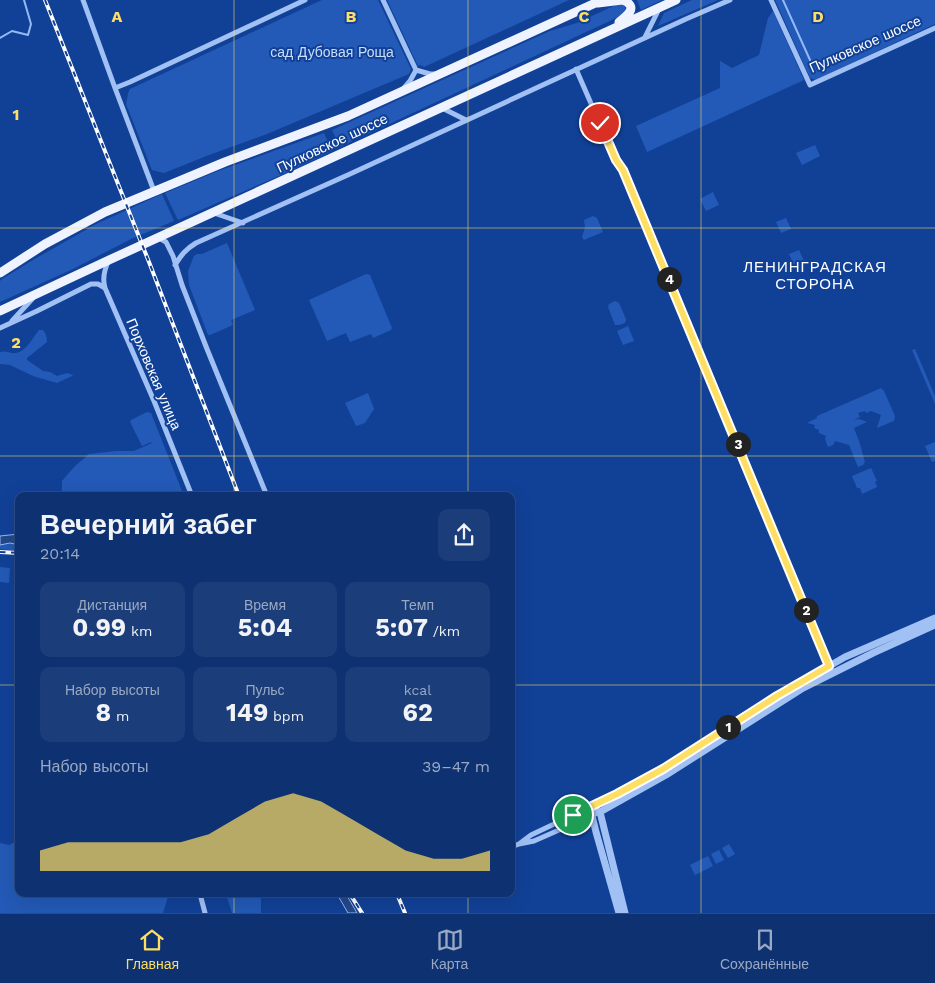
<!DOCTYPE html>
<html lang="ru">
<meta charset="utf-8">
<style>
:root{--surface:#0d3171;--page:#1b3d79;--text:#f1f3f6;--muted:#9aa9c3;--line:#2d4c84;--accent:#ffde64}
body{margin:0;font-family:"Work Sans",sans-serif;background:var(--page);color:var(--text);height:100vh;display:flex;flex-direction:column;font-size:19px;white-space:nowrap}
*{box-sizing:border-box;margin:0}
p{font-size:16px;color:var(--muted)}
.icon{flex:none;width:28px;height:28px;fill:none;stroke:currentColor;stroke-width:2;stroke-linecap:round;stroke-linejoin:round}
.map{position:relative;flex:1;overflow:hidden}
.details{position:absolute;left:15px;top:492px;width:500px;height:405px;display:flex;flex-direction:column;background:var(--surface);border-radius:10px;box-shadow:0 5px 20px #0002,0 0 0 1px var(--line)}
.details>*{flex:none}
.pin{position:absolute;display:grid;place-items:center;width:42px;height:42px;color:#fff;margin:-21px;border:2px solid #fff;border-radius:50%;box-shadow:0 1px 5px #0007}
.km{position:absolute;width:25px;height:25px;margin:-12px;border-radius:50%;background:#222;color:#fff;font-size:14px;line-height:25px;text-align:center}
.round{display:grid;place-items:center;flex:none;width:52px;height:52px;border-radius:10px;background:var(--page)}
.headline{display:flex;align-items:center;justify-content:space-between;height:85px;padding:0 25px}
h1{font-size:28px;font-weight:700;line-height:38px}
.metrics{display:grid;grid-template-columns:repeat(3,1fr);gap:8px;height:85px;padding:5px 25px}
.metrics div{display:grid;align-content:center;border-radius:10px;background:var(--page);text-align:center}
.metrics b{font-size:25px;font-weight:700}
.metrics small{font-size:14px;font-weight:400}
.metrics p{font-size:14px}
.chart{height:140px;padding:10px 25px}
.chart p{display:flex;justify-content:space-between}
.chart svg{width:100%;height:90px;margin-top:5px;fill:var(--accent);opacity:.7}
.menu{display:flex;justify-content:space-around;align-items:center;height:70px;border-top:1px solid var(--line);background:var(--surface);font-size:14px;color:var(--muted)}
.menu a{display:grid;justify-items:center;gap:2px}
.menu .current{color:var(--accent)}
.map>svg:first-child{display:block}
.green{fill:#235ab7}
.water{fill:#244889;stroke:#93baf7}
.lines{fill:none;stroke-linecap:round;stroke-linejoin:round}
.stream{stroke:#93baf7;stroke-width:2}
.minor{stroke:#a1c0f4;stroke-width:5}
.tertiary{stroke:#a1c0f4;stroke-width:7}
.primary{stroke:#eef3ff;stroke-width:9}
.rail-casing{stroke:#fff;stroke-width:4}
.rail{stroke:#114197;stroke-width:2;stroke-dasharray:5.5;stroke-linecap:butt}
.route-casing{stroke:#fff;stroke-width:10}
.route{stroke:#ffde64;stroke-width:6}
.grid{fill:none;stroke:#ffde64;stroke-width:1;stroke-opacity:0.55}
.labels{text-anchor:middle;stroke-width:4;stroke-linejoin:round;paint-order:stroke}
.street-label{font-size:14px;fill:#fff;stroke:#114197}
.park-label{font-size:14px;fill:#c9ddfe;stroke:#114197}
.neighbourhood-label{font-size:15px;letter-spacing:1px;fill:#fff;stroke:#114197}
.grid-label{font-size:16px;text-anchor:middle;font-weight:bold;fill:#ffde64;stroke:#114197;stroke-width:4;stroke-linejoin:round;paint-order:stroke}
</style>
<div class="map">
<svg width="935" height="913" viewBox="0 0 935 913">
<rect width="100%" height="100%" fill="#114197"/>
<path class="green" d="M322,0h56l33,69 -2,5 -142,60 -58,21 -45,18 -12,-3 -26,-66c2,-6 1,-10 4,-15z
M387,0h182l-145,67 -4,-2 -2,1z
M637,0h25l-21,10z
M692,0h26l-60,26 6,-13z
M775,0h160v24l-119,56 -6,-2z
M620,3l4,2 2,5 -3,4 -7,4 -276,129 -8,-17 218,-99 27,-8z
M773,11l31,69 -157,72 -11,-26 84,-38v-27l12,7 27,-13 9,-37z
M324,133l8,18 -44,21 -110,48 -13,-27 53,-22z
M815,145l5,11 -18,9 -6,-12z
M713,192l6,13 -13,6 -6,-12z
M162,194l12,27 -43,18 -58,30 -73,33v-21l2,-2 31,-19 63,-36z
M593,216l4,2 6,14 -19,8 -2,-3 3,-10 -1,-7z
M786,218l5,11 -10,4 -5,-11z
M227,243l28,67 -24,10 2,5 -23,10h-2l-19,-50 -1,-14 6,-15 3,-2h5z
M799,250l5,11 -10,4 -5,-11z
M366,274l4,1 22,53 -1,2 -18,8 -2,-4 -21,8 -4,-9 -19,8 -18,-41z
M615,301l4,2 7,16 -1,4 -6,2h-4l-7,-18 1,-3z
M628,326l6,15 -11,4 -6,-14z
M39,330h4c3,4 4,7 4,12l-20,16v2l16,11 7,1 7,4 10,-3 6,2 -1,1 -15,7 -24,-7 -23,-11 -10,-1v-12c6,-2 10,2 16,1 11,-2 17,-16 23,-23z
M915,349l20,47v8l-23,-54z
M881,388l3,3 11,25 -1,5 -17,7 4,-13 -10,-4 -5,2 -1,-2 -7,2 2,4 -6,3 5,-1 8,3 -13,6 5,13 6,21 -2,3 -5,2 -9,-22 -14,-4 -2,4 -5,2 -3,-8 1,-3 -7,-3v-3l-5,-2 1,-3 -8,-2 10,-5v-2z
M368,393l6,16 -9,14 -9,3 -11,-23z
M147,412l4,1 33,83h-122v-15l12,-14 15,-13 27,-3h18l18,-8 -1,-1 -9,4 -12,-24 1,-2z
M935,442v19l-3,1 -7,-16z
M871,468l6,13h-2l2,6 -15,7 -2,-6h-3l-5,-12z
M10,543l9,2v6l-19,-2v-4z
M0,567l10,1 -1,15 -9,-1z
M19,836v58h150l-6,19h-163v-70l9,2 8,-4z
M729,844l6,10 -7,4 -6,-10z
M719,850l5,10 -8,4 -5,-10z
M708,856l5,10 -18,9 -5,-10z
M226,894h35v19h-29z"/>
<path class="water" d="M19,534v11l-9,-2 -10,2v-9z
M337,894h9l11,19h-9z"/>
<g class="lines">
<path class="stream" d="M783,0l27,60
M0,38l12,-7 16,4 3,-11 -7,-24"/>
<path class="minor" d="M83,0l32,88 39,103
M383,0l33,70 14,4h4
M771,0l39,85 125,-57
M645,37l14,-28
M576,69l37,85 10,16 206,496
M115,88l15,-6 175,-82
M404,88l6,-7 6,-11
M442,108l24,12
M214,213l29,10
M159,238l7,4 7,14 9,29 25,64 60,147
M109,260c-5,10 -7,18 -4,28l49,113 38,95
M175,265c6,-10 11,-16 21,-22l154,-69 336,-155 44,-19
M12,321l21,-23
M0,328l37,-17 54,-27h7l7,4
M511,847l8,-3 15,-3 66,-29 -8,-6 -61,29 -12,9
M200,894l5,19"/>
<path class="tertiary" d="M619,913l-23,-81 -4,-16v-10l25,-12 46,-25 114,-73 68,-39 90,-39
M625,913l-25,-101 66,-37 137,-87 70,-35 62,-28"/>
<path class="primary" d="M598,3l24,-3
M619,22c8,-6 20,-15 4,-22
M0,273l45,-29 60,-32 120,-50 123,-46 254,-116
M0,311l109,-51 567,-260"/>
<defs>
<path id="rail" d="M45,0l104,262 90,234
M0,552l19,1
M350,894l12,19
M397,894l8,19"/>
</defs>
<use href="#rail" class="rail-casing"/>
<use href="#rail" class="rail"/>
</g>
<g class="lines">
<defs>
<path id="route" d="M573,815l44,-21 46,-25 114,-73 52,-30 -206,-496 -7,-10 -16,-37"/>
</defs>
<use href="#route" class="route-casing"/>
<use href="#route" class="route"/>
</g>
<path class="grid" d="M234,0v496M468,0v496M701,0v913M0,228h935M0,456h935M0,685h19M511,685h424M234,894v19M468,894v19"/>
<g class="labels">
<g class="street-label">
<text transform="translate(865 44) rotate(-24)" y="5">Пулковское шоссе</text>
<text transform="translate(332 143) rotate(-25)" y="5">Пулковское шоссе</text>
<text transform="translate(154 374) rotate(67)" y="5">Порховская улица</text>
</g>
<g class="park-label">
<text x="332" y="57">сад Дубовая Роща</text>
</g>
<g class="neighbourhood-label">
<text x="815" y="272">ЛЕНИНГРАДСКАЯ<tspan x="815" dy="17">СТОРОНА</tspan></text>
</g>
</g>
<g class="grid-label">
<text x="117" y="22">A</text>
<text x="351" y="22">B</text>
<text x="584" y="22">C</text>
<text x="818" y="22">D</text>
<text x="16" y="120">1</text>
<text x="16" y="348">2</text>
</g>
</svg>
<div class="pin" style="left:573px;top:815px;background:#1e9e55"><svg class="icon" aria-label="arrive" viewBox="0 0 24 24"><path d="M6 21V4h12l-3 4 3 4H6"/></svg></div>
<div class="pin" style="left:600px;top:123px;background:#d93025"><svg class="icon" aria-label="check" viewBox="0 0 24 24"><path d="M5 12l5 5 9-10"/></svg></div>
<b class="km" style="left:728px;top:727px">1</b>
<b class="km" style="left:806px;top:610px">2</b>
<b class="km" style="left:738px;top:444px">3</b>
<b class="km" style="left:669px;top:279px">4</b>
<section class="details">
<div class="headline"><div><h1>Вечерний забег</h1><p>20:14</p></div><a class="round"><svg class="icon" aria-label="share" viewBox="0 0 24 24"><path d="M12 15V3M7 8l5-5 5 5M5 13v7h14v-7"/></svg></a></div>
<div class="metrics">
<div><p>Дистанция</p><b>0.99<small> km</small></b></div>
<div><p>Время</p><b>5:04</b></div>
<div><p>Темп</p><b>5:07<small> /km</small></b></div>
</div>
<div class="metrics">
<div><p>Набор высоты</p><b>8<small> m</small></b></div>
<div><p>Пульс</p><b>149<small> bpm</small></b></div>
<div><p>kcal</p><b>62</b></div>
</div>
<div class="chart"><p><span>Набор высоты</span>39–47 m</p>
<svg viewBox="0 0 160 44" preserveAspectRatio="none"><path d="M0 44V34L10 30L20 30L30 30L40 30L50 30L60 26L70 18L80 10L90 6L100 10L110 18L120 26L130 34L140 38L150 38L160 34V44z"/></svg>
</div>
</section>
</div>
<nav class="menu">
<a class="current"><svg class="icon" aria-label="home" viewBox="0 0 24 24"><path d="M3 11l9-7 9 7M6 9v11h12V9"/></svg>Главная</a>
<a><svg class="icon" aria-label="map" viewBox="0 0 24 24"><path d="M3 6l6-2 6 2 6-2v14l-6 2-6-2-6 2zM9 4v14M15 6v14"/></svg>Карта</a>
<a><svg class="icon" aria-label="saved" viewBox="0 0 24 24"><path d="M7 4h10v16l-5-4-5 4z"/></svg>Сохранённые</a>
</nav>
